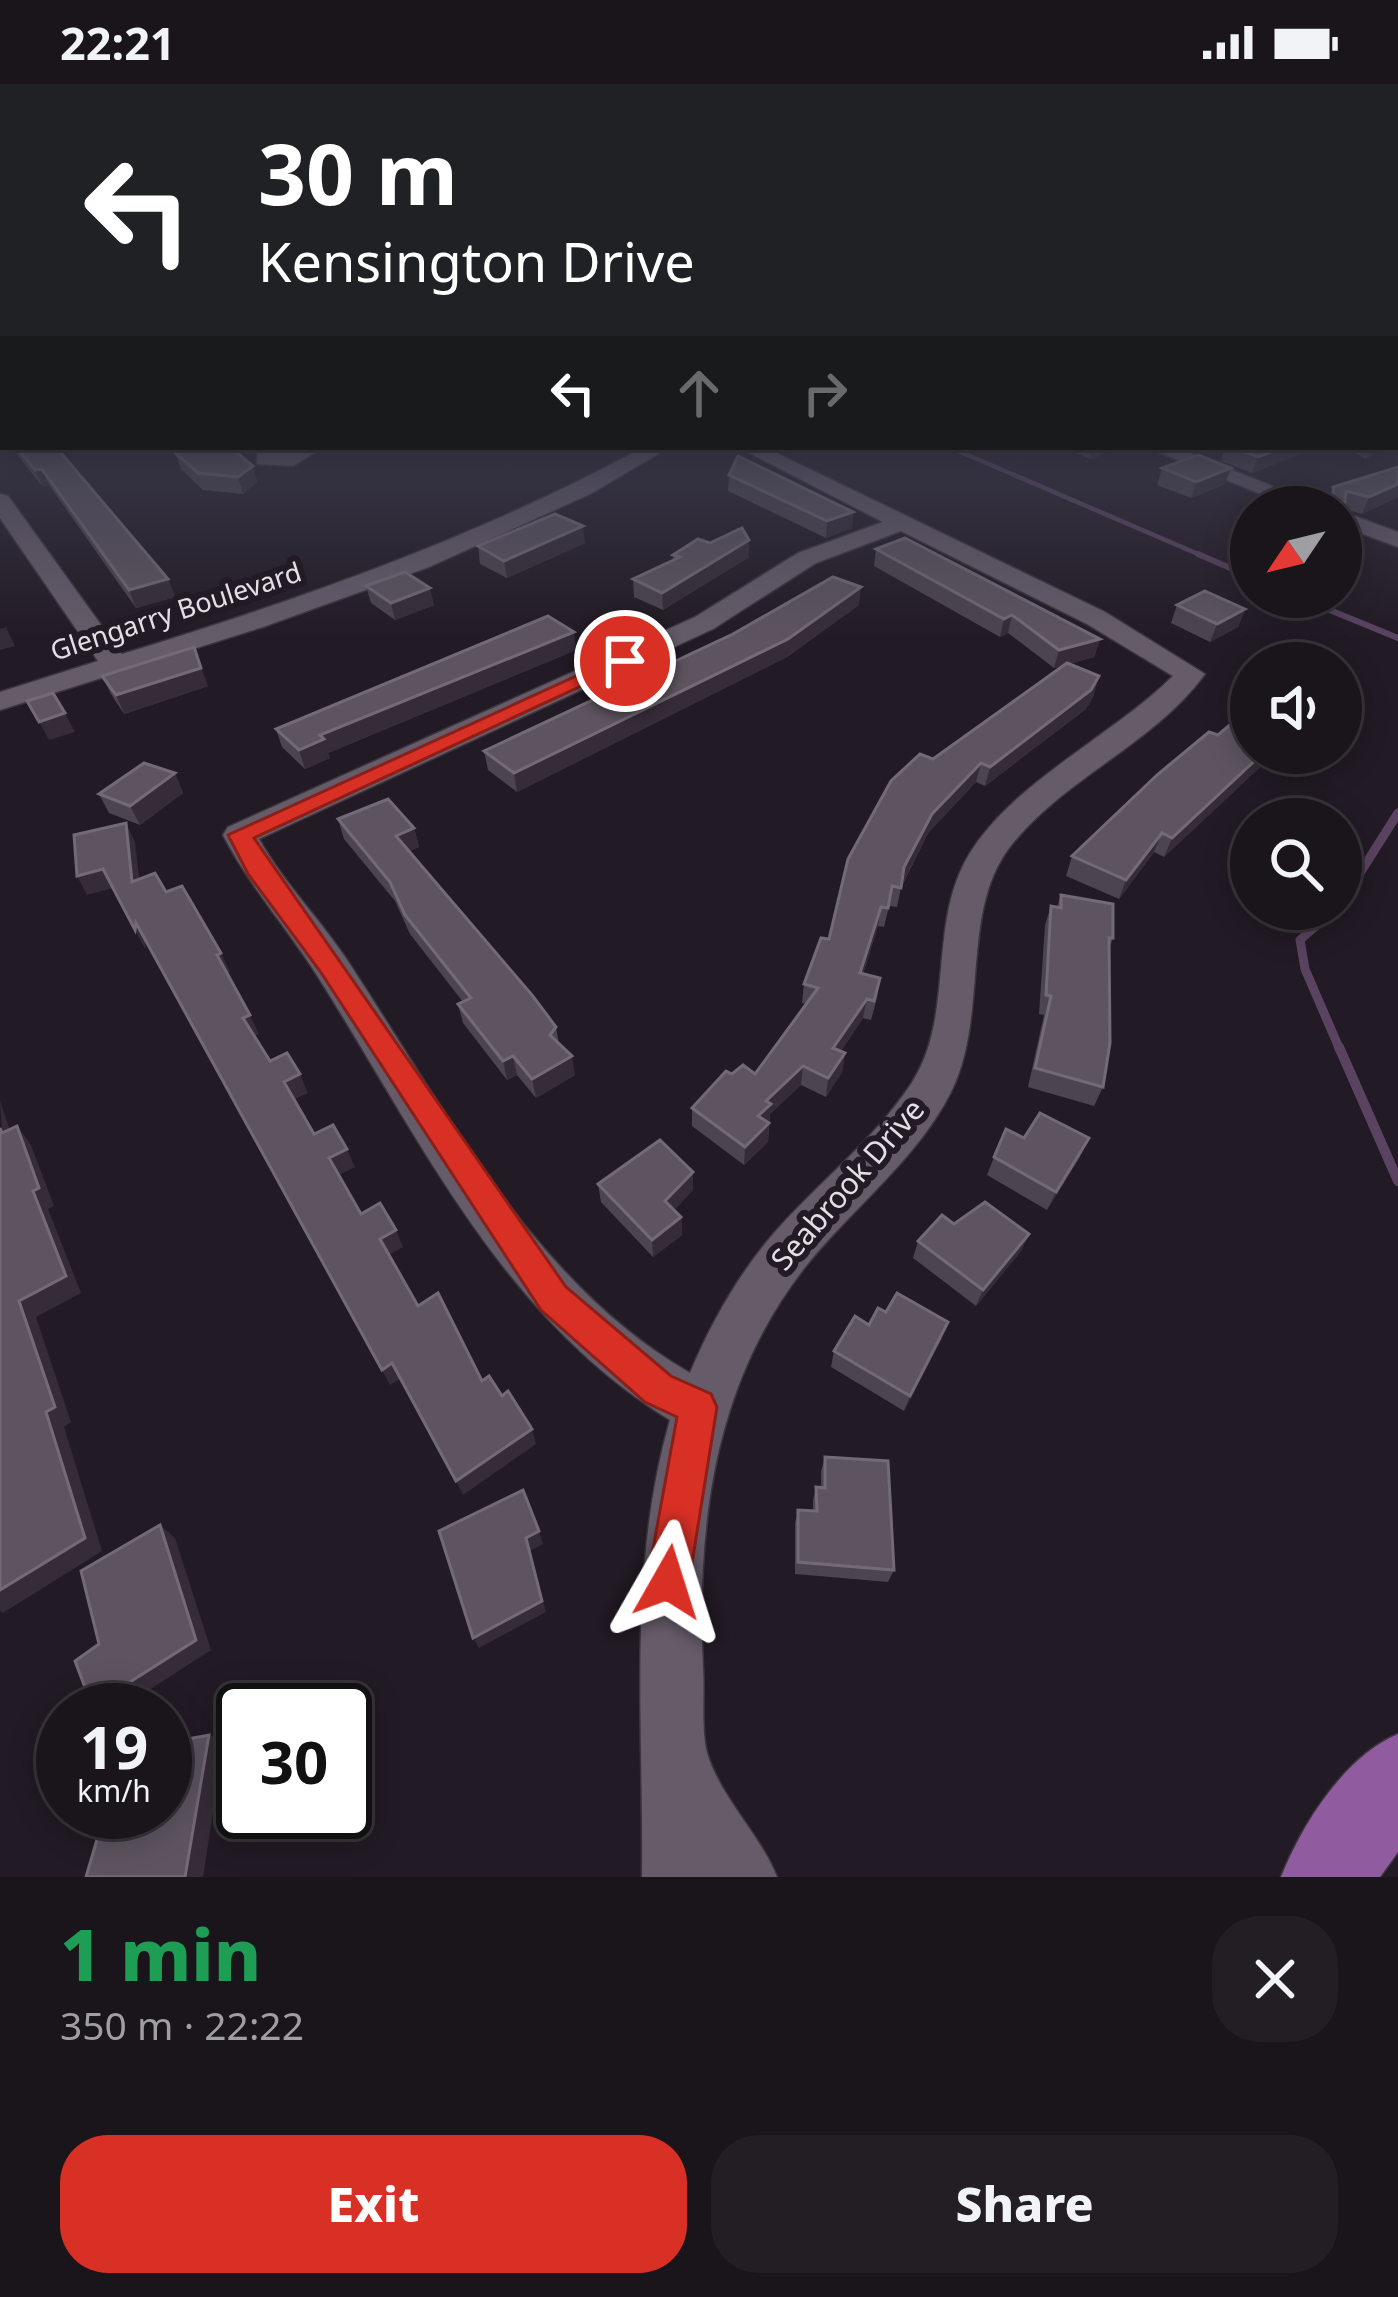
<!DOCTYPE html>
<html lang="en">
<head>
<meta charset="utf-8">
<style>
	:root { --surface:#1a141b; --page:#231d24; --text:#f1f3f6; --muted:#9f9ea3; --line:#38333a; --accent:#d93025 }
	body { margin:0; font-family:"Noto Sans",sans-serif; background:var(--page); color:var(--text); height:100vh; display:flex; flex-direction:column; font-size:45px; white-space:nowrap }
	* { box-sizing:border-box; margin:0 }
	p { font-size:39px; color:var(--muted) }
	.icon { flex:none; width:66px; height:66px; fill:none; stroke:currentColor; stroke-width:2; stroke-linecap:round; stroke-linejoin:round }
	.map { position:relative; height:1793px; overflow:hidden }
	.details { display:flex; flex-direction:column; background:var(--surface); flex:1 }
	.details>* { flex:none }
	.top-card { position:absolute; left:0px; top:0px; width:1398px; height:366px; box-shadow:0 6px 30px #0003,0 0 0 3px var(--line); background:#202124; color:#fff; overflow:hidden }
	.needle { width:78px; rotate:235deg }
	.controls { position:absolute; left:1230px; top:402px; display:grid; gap:24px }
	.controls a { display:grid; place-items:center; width:132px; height:132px; border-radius:50%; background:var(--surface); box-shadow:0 6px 30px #0003,0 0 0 3px var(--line); font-size:60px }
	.speed { position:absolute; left:36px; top:1599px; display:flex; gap:24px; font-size:60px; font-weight:700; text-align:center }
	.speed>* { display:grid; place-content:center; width:156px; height:156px; border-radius:50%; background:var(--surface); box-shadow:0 6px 30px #0003,0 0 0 3px var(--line); line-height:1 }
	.speed small { font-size:30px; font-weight:400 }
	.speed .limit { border:6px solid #111; border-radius:18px; background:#fff; color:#111 }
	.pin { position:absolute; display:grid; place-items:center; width:102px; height:102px; color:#fff; margin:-51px; border:6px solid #fff; border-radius:50%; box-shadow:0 3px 12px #0007 }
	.me { position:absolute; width:132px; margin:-66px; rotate:6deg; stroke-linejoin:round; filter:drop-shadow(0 0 9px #0008) }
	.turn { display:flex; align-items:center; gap:42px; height:252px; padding:0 60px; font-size:54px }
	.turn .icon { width:156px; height:156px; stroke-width:2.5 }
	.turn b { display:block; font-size:84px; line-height:102px }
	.lanes { display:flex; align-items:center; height:114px; padding:0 60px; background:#0003; justify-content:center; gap:60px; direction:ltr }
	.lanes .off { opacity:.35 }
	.round { display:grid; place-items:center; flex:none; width:126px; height:126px; border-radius:48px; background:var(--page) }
	.summary { display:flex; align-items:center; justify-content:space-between; height:204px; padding:0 60px }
	h1 { font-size:72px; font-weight:800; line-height:90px; color:#1e9e55 }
	.primary-button { display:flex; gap:24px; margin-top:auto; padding:24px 60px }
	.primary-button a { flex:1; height:138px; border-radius:48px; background:var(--accent); color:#fff; font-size:48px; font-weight:800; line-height:138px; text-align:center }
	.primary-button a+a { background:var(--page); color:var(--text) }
	.status { display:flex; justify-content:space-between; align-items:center; height:84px; padding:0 60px; background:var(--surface); direction:ltr }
	.status svg { height:33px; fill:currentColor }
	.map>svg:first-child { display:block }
</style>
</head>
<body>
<div class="status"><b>22:21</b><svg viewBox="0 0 49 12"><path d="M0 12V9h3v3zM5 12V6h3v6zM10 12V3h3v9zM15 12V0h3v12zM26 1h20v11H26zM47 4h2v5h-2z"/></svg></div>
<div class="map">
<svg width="1398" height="1793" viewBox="0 0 1398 1793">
	<rect width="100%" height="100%" fill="#221a24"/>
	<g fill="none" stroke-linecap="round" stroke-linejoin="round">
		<!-- stream-far3 -->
		<path stroke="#5a4360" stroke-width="4.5" d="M 949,363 L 1205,473"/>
		<!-- stream-far2 -->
		<g stroke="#5a4360" stroke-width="6">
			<path d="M 1198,470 L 1251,493"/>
			<path d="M 1298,513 L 1398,554"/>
		</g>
		<!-- stream-far1 -->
		<g stroke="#5a4360" stroke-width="9">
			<path d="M 1341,819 L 1398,729"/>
			<path d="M 1335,825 L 1300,856 L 1305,885 L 1340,966"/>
		</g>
		<!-- stream -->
		<path stroke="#5a4360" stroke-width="10" d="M 1339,963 L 1398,1097"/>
		<defs>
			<g id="minor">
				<rect x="1395" y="308" width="3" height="12"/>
				<path d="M 258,363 L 278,363 L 277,369 C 293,370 307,363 324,363 L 293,382 L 257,380 Z"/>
				<path d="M 644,363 L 670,363 L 590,410 L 429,483 L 263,543 L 0,626 L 0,608 L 98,577 L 0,434 L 0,410 L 8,412 L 122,570 C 302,515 478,453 644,363 Z"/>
				<path d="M 738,363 L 764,363 L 1105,528 L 1205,590 C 1152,662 1063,694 1009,764 C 960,829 989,932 951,1008 C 916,1077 853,1123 806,1182 C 714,1298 696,1441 703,1585 C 705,1612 700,1651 709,1675 C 724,1717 760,1751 777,1793 L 642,1793 C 644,1640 627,1485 670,1336 C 503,1234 421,1056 320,896 C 289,846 250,803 223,751 L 228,743 L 695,533 L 798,469 L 883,438 ZM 901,447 L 1087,540 L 1173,592 C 1110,655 996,706 960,788 C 931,855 952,938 911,1000 C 873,1057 819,1098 775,1148 C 739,1189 711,1239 690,1289 C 535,1200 446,1027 351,882 C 323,838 285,801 259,755 L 713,545 L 816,479 Z"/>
				<path d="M 1146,363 L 1175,363 L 1324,423 L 1292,423 Z"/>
				<path d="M 1341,427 L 1398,448 L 1398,463 L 1341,442 Z"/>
			</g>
			<path id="major" d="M 1398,1650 L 1398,1768 L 1380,1793 L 1281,1793 C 1302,1740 1345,1672 1398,1650 Z"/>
		</defs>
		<!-- minor casing -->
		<use href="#minor" stroke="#3b353d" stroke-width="3"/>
		<!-- major casing -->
		<use href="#major" stroke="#3b353d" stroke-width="3"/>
		<!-- minor -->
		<use href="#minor" fill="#665c69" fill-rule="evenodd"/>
		<!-- major -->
		<use href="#major" fill="#915b9f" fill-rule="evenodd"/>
	</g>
	<!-- wall -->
	<g fill="#4c444e">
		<path d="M 11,363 L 56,363 L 168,495 L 175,513 L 136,524 L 49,401 L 42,402 Z"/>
		<path d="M 176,363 L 230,363 L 253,382 L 257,398 L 243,410 L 203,406 L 181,385 L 175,369 L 180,368 Z"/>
		<path d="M 1062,363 L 1123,363 L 1090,375 Z"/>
		<path d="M 1225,363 L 1318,363 L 1252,389 L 1221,377 Z"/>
		<path d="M 1345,363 L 1386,363 L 1366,375 Z"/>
		<path d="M 1398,383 L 1398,413 L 1362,430 L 1344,425 L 1341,431 L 1341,423 L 1330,410 L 1333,403 Z"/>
		<path d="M 1162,384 L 1225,400 L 1191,414 L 1157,401 Z"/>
		<path d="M 729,391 L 853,428 L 852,444 L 826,454 L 728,407 Z"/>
		<path d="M 749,456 L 749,473 L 663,526 L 634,513 L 633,495 L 673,476 L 673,471 L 710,459 Z"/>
		<path d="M 585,459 L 507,494 L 480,480 L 478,462 Z"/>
		<path d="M 876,465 L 1100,555 L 1094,573 L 1069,580 L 1094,611 L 1086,625 L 985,702 L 976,698 L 928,749 L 901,804 L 897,823 L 889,822 L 884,843 L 878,842 L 863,890 L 880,894 L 877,914 L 871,936 L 863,934 L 841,967 L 845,969 L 842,988 L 826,1013 L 801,1001 L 770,1030 L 768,1058 L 744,1081 L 692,1042 L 692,1024 L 732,990 L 755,990 L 806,920 L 802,919 L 804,900 L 933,675 L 1065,581 L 1054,584 L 1008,549 L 1000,553 L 874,482 Z"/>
		<path d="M 366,502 L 434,521 L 395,536 L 371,519 Z"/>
		<path d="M 859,521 L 787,573 L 517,708 L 488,686 L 484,667 Z"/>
		<path d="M 1177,521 L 1245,525 L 1238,543 L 1210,558 L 1171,539 Z"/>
		<path d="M 576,566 L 328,669 L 330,674 L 305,685 L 282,663 L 276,645 Z"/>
		<path d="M 102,592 L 208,602 L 124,630 L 111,610 Z"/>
		<path d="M 1251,669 L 1275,669 L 1164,773 L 1154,768 L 1119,815 L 1066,792 L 1072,772 Z"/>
		<path d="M 175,689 L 183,709 L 140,741 L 109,729 L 99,710 Z"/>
		<path d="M 338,735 L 414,744 L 419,763 L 410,767 L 556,943 L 559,959 L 575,991 L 536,1014 L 517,991 L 507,996 L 463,939 L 458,920 L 463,918 L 410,850 L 395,817 L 344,755 Z"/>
		<path d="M 1061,811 L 1113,854 L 1109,865 L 1103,1003 L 1094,1022 L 1028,1003 L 1044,931 L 1039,930 L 1045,841 L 1051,822 L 1057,823 Z"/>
		<path d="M 1024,1054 L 1080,1073 L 1047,1126 L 987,1091 L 994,1073 Z"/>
		<path d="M 693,1088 L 693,1106 L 674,1126 L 681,1133 L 682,1151 L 653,1173 L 601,1118 L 598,1100 Z"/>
		<path d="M 954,1140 L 1029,1150 L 1021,1167 L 976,1222 L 913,1174 L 918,1157 Z"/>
		<path d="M 869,1241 L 942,1254 L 904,1327 L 831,1283 L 834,1267 Z"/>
		<path d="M 825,1373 L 894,1486 L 888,1498 L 795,1490 L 795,1439 L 798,1426 L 813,1426 L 813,1416 L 816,1403 L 821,1403 L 821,1387 Z"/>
	</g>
	<!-- shaded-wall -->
	<g fill="#352c37">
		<path d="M 1093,363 L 1123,363 L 1090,375 Z"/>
		<path d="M 1284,363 L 1318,363 L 1252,389 L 1258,373 Z"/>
		<path d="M 1371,363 L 1386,363 L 1366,375 Z"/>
		<path d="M 253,382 L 257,398 L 243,410 L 238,393 Z"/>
		<path d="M 1231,384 L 1225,400 L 1191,414 L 1196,398 Z"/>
		<path d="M 42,385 L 49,401 L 42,402 L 35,386 Z"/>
		<path d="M 1398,400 L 1398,413 L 1362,430 L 1369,413 Z"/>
		<path d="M 853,428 L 852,444 L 826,454 L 827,437 Z"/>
		<path d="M 583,442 L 585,459 L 507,494 L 504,477 Z"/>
		<path d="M 749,456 L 749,473 L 663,526 L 662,509 Z"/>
		<path d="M 168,495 L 175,513 L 136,524 L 129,506 Z"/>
		<path d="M 861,503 L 859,521 L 787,573 L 517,708 L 514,689 Z"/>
		<path d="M 430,504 L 434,521 L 395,536 L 391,519 Z"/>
		<path d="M 1245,525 L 1238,543 L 1210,558 L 1217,540 Z"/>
		<path d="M 1012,531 L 1008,549 L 1000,553 L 1004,535 Z"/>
		<path d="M 6,543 L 15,562 L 0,566 L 0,545 Z"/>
		<path d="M 574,548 L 576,566 L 328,669 L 330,674 L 305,685 L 299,666 L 320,651 Z"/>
		<path d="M 1100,555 L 1094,573 L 1054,584 L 1059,566 Z"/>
		<path d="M 194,563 L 208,602 L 124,630 L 116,611 Z"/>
		<path d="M 1099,592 L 1094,611 L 1086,625 L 985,702 L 990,683 Z"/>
		<path d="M 65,629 L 75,648 L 49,656 L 39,638 Z"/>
		<path d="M 1263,669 L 1275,669 L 1164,773 L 1172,754 Z"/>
		<path d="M 981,679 L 976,698 L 928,749 L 901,803 L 904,783 L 932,730 Z"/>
		<path d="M 175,689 L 183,709 L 140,741 L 130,722 Z"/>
		<path d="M 126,739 L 135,758 L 142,818 L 132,798 Z"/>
		<path d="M 414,744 L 419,763 L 401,771 L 396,752 Z"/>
		<path d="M 1162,749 L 1154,768 L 1119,815 L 1126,796 Z"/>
		<path d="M 103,785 L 113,804 L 87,811 L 77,792 Z"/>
		<path d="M 881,823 L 878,842 L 857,909 L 860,889 Z"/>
		<path d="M 136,839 L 146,859 L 145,865 L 135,846 Z"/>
		<path d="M 221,869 L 230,888 L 226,890 L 217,871 Z"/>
		<path d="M 867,915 L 863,934 L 831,983 L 833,964 Z"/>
		<path d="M 250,931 L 259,950 L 252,953 L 243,934 Z"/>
		<path d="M 845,969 L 842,988 L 826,1013 L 828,994 Z"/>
		<path d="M 513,972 L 517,991 L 507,996 L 503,977 Z"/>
		<path d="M 572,972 L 575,991 L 536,1014 L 532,995 Z"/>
		<path d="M 803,982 L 801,1001 L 770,1030 L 769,1039 L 758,1032 L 766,1017 Z"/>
		<path d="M 300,990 L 308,1009 L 293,1016 L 284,998 Z"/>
		<path d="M 0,1017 L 17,1067 L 2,1049 Z"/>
		<path d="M 769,1039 L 768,1058 L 744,1081 L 745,1063 Z"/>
		<path d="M 17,1042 L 31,1061 L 54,1122 L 48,1125 L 81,1209 L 36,1233 L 71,1338 L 64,1343 L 102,1467 L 3,1529 L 0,1527 L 0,1506 L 46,1328 L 19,1217 L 33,1107 Z"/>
		<path d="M 1089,1054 L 1080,1073 L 1047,1126 L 1056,1108 Z"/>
		<path d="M 347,1065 L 355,1083 L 337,1092 L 329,1074 Z"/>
		<path d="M 693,1088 L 693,1106 L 666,1135 L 665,1117 Z"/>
		<path d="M 681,1133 L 682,1151 L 653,1173 L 652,1156 Z"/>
		<path d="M 396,1146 L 403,1163 L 387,1172 L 380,1155 Z"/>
		<path d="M 1029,1150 L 1021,1167 L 976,1222 L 983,1206 Z"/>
		<path d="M 948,1238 L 942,1254 L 904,1327 L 910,1312 Z"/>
		<path d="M 392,1279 L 400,1295 L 390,1301 L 382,1286 Z"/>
		<path d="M 532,1345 L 536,1360 L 463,1411 L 456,1397 Z"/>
		<path d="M 160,1441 L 175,1454 L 211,1566 L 118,1626 L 101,1626 L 92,1622 Z"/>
		<path d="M 539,1447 L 543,1460 L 530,1467 L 546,1528 L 479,1564 L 473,1554 L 526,1454 Z"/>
		<path d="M 209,1651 L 224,1658 L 203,1793 L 185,1793 Z"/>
	</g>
	<!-- building -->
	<g fill="#5d545f" stroke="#726a74" stroke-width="3">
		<path d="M 16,363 L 56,363 L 168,495 L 129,506 L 42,385 L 35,386 Z"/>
		<path d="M 186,363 L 230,363 L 253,382 L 238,393 L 198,389 L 175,369 L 189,366 Z"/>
		<path d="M 1232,363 L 1284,363 L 1258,373 Z"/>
		<path d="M 1198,371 L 1231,384 L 1196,398 L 1162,384 Z"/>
		<path d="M 738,372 L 853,428 L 827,437 L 729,391 Z"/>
		<path d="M 1398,383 L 1398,400 L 1369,413 L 1346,407 L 1344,425 L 1341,426 L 1341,423 L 1287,423 L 1314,411 L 1334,410 L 1333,403 Z"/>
		<path d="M 555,430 L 583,442 L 504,477 L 478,462 Z"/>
		<path d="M 742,444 L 749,456 L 662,509 L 633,495 L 680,473 L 673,471 L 698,455 L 710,459 Z"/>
		<path d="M 905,454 L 1100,555 L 1059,566 L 1012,531 L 1004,535 L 876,465 Z"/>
		<path d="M 405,488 L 430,504 L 391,519 L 366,502 Z"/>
		<path d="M 833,493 L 861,503 L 788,555 L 514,689 L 484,667 L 733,550 Z"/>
		<path d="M 1205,507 L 1245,525 L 1217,540 L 1177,521 Z"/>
		<path d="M 548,532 L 574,548 L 320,651 L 324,655 L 299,666 L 276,645 Z"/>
		<path d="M 194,563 L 201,584 L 116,611 L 102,592 Z"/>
		<path d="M 1067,579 L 1099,592 L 1091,606 L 990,683 L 981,679 L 932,730 L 904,783 L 901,804 L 892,802 L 888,824 L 881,823 L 860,889 L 880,894 L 874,917 L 867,915 L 833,964 L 845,969 L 828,994 L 803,982 L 766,1017 L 771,1020 L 758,1032 L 769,1039 L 745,1063 L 692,1024 L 726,987 L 732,990 L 743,981 L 755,990 L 818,904 L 804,900 L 821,854 L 829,855 L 848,775 L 891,697 L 920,670 L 933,675 Z"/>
		<path d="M 53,609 L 65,629 L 39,638 L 27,617 Z"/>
		<path d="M 1251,623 L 1251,669 L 1263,669 L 1172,754 L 1162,749 L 1126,796 L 1072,772 L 1157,691 L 1209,648 L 1218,651 Z"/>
		<path d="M 144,679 L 175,689 L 130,722 L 99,710 Z"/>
		<path d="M 388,715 L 414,744 L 396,752 L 532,911 L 556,943 L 550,951 L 572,972 L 532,995 L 513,972 L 503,977 L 458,920 L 471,914 L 405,831 L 390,798 L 338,735 Z"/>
		<path d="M 126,739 L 132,798 L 155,789 L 166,808 L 182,802 L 221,869 L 217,871 L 250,931 L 243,934 L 270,977 L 287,969 L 300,990 L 284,998 L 314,1050 L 333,1041 L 347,1065 L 329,1074 L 361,1130 L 380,1119 L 396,1146 L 380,1155 L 418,1222 L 438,1209 L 482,1297 L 489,1292 L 502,1312 L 508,1307 L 532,1345 L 456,1397 L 392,1279 L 382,1286 L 136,839 L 135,846 L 103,785 L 77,792 L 74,751 Z"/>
		<path d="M 1061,811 L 1113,820 L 1113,854 L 1109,854 L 1110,959 L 1103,1003 L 1035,984 L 1051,912 L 1046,911 L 1051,822 L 1061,824 Z"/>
		<path d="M 1040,1029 L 1089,1054 L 1056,1108 L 994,1073 L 1006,1045 L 1024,1054 Z"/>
		<path d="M 17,1042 L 39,1104 L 33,1107 L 66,1192 L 19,1217 L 55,1323 L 46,1328 L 85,1454 L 0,1506 L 0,1044 L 2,1049 Z"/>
		<path d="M 660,1056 L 693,1088 L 665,1117 L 681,1133 L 652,1156 L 598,1100 Z"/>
		<path d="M 985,1118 L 1029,1150 L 983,1206 L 918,1157 L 942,1131 L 954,1140 Z"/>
		<path d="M 897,1209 L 948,1238 L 910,1312 L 834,1267 L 855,1232 L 869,1241 L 878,1224 L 886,1228 Z"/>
		<path d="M 825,1373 L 888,1377 L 894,1486 L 798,1478 L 798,1426 L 817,1427 L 816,1403 L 825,1404 Z"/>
		<path d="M 523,1406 L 539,1447 L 526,1454 L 542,1517 L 473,1554 L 439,1447 Z"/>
		<path d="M 160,1441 L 196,1556 L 92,1622 L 75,1577 L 99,1560 L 81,1487 Z"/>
		<path d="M 209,1651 L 185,1793 L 86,1793 L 105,1728 L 165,1728 L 165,1659 Z"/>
	</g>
	<!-- sky -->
	<linearGradient id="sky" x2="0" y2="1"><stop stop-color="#130e14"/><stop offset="0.55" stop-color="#3e3e50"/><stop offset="1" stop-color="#3e3e50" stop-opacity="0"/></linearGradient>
	<rect width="1398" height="558" fill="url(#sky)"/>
	<!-- route -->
	<path fill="#d93025" stroke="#8d1f18" stroke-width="3" d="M 618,573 L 635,577 L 254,754 L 566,1203 L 671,1292 L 711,1310 L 717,1323 L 689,1498 L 683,1512 L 668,1518 L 653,1512 L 647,1498 L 677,1333 L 645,1318 L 541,1226 L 320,887 L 248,790 L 228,751 Z"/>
	<g text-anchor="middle" stroke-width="12" stroke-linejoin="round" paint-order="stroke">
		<!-- far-street labels -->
		<g font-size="27" fill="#e4dee5" stroke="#221a24">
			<text transform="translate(176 528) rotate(-18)" y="9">Glengarry Boulevard</text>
		</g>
		<!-- street labels -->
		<g font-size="30" fill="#e4dee5" stroke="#221a24">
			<text transform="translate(848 1101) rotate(-49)" y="10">Seabrook Drive</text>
		</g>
	</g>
</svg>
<div class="controls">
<a><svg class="needle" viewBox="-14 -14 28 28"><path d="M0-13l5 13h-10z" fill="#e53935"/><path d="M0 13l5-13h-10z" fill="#9f9ea3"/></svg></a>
<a><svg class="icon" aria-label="sound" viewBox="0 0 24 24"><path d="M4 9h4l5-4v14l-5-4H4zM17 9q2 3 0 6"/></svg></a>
<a><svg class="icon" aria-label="search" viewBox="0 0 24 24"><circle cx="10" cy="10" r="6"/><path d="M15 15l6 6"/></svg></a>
</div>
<div class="speed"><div>19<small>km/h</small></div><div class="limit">30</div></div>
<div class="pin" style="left:625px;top:577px;background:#d93025"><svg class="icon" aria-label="arrive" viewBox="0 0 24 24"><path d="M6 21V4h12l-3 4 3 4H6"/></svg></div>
<svg class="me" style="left:668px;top:1498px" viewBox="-20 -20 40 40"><path d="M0-17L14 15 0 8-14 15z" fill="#d93025" stroke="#fff" stroke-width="4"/></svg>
<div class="top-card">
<div class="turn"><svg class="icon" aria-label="left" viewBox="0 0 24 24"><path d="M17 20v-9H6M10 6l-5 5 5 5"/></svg><div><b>30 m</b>Kensington Drive</div></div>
<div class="lanes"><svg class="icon" aria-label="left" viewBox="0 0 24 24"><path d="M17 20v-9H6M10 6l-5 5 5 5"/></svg><svg class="icon off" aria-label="ahead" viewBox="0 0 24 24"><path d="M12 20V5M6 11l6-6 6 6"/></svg><svg class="icon off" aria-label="right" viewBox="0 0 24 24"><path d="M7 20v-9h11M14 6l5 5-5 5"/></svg></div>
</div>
</div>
<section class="details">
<div class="summary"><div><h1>1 min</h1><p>350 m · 22:22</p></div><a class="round"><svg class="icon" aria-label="close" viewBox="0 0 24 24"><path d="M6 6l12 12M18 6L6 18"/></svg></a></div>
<div class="primary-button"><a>Exit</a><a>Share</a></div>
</section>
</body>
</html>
